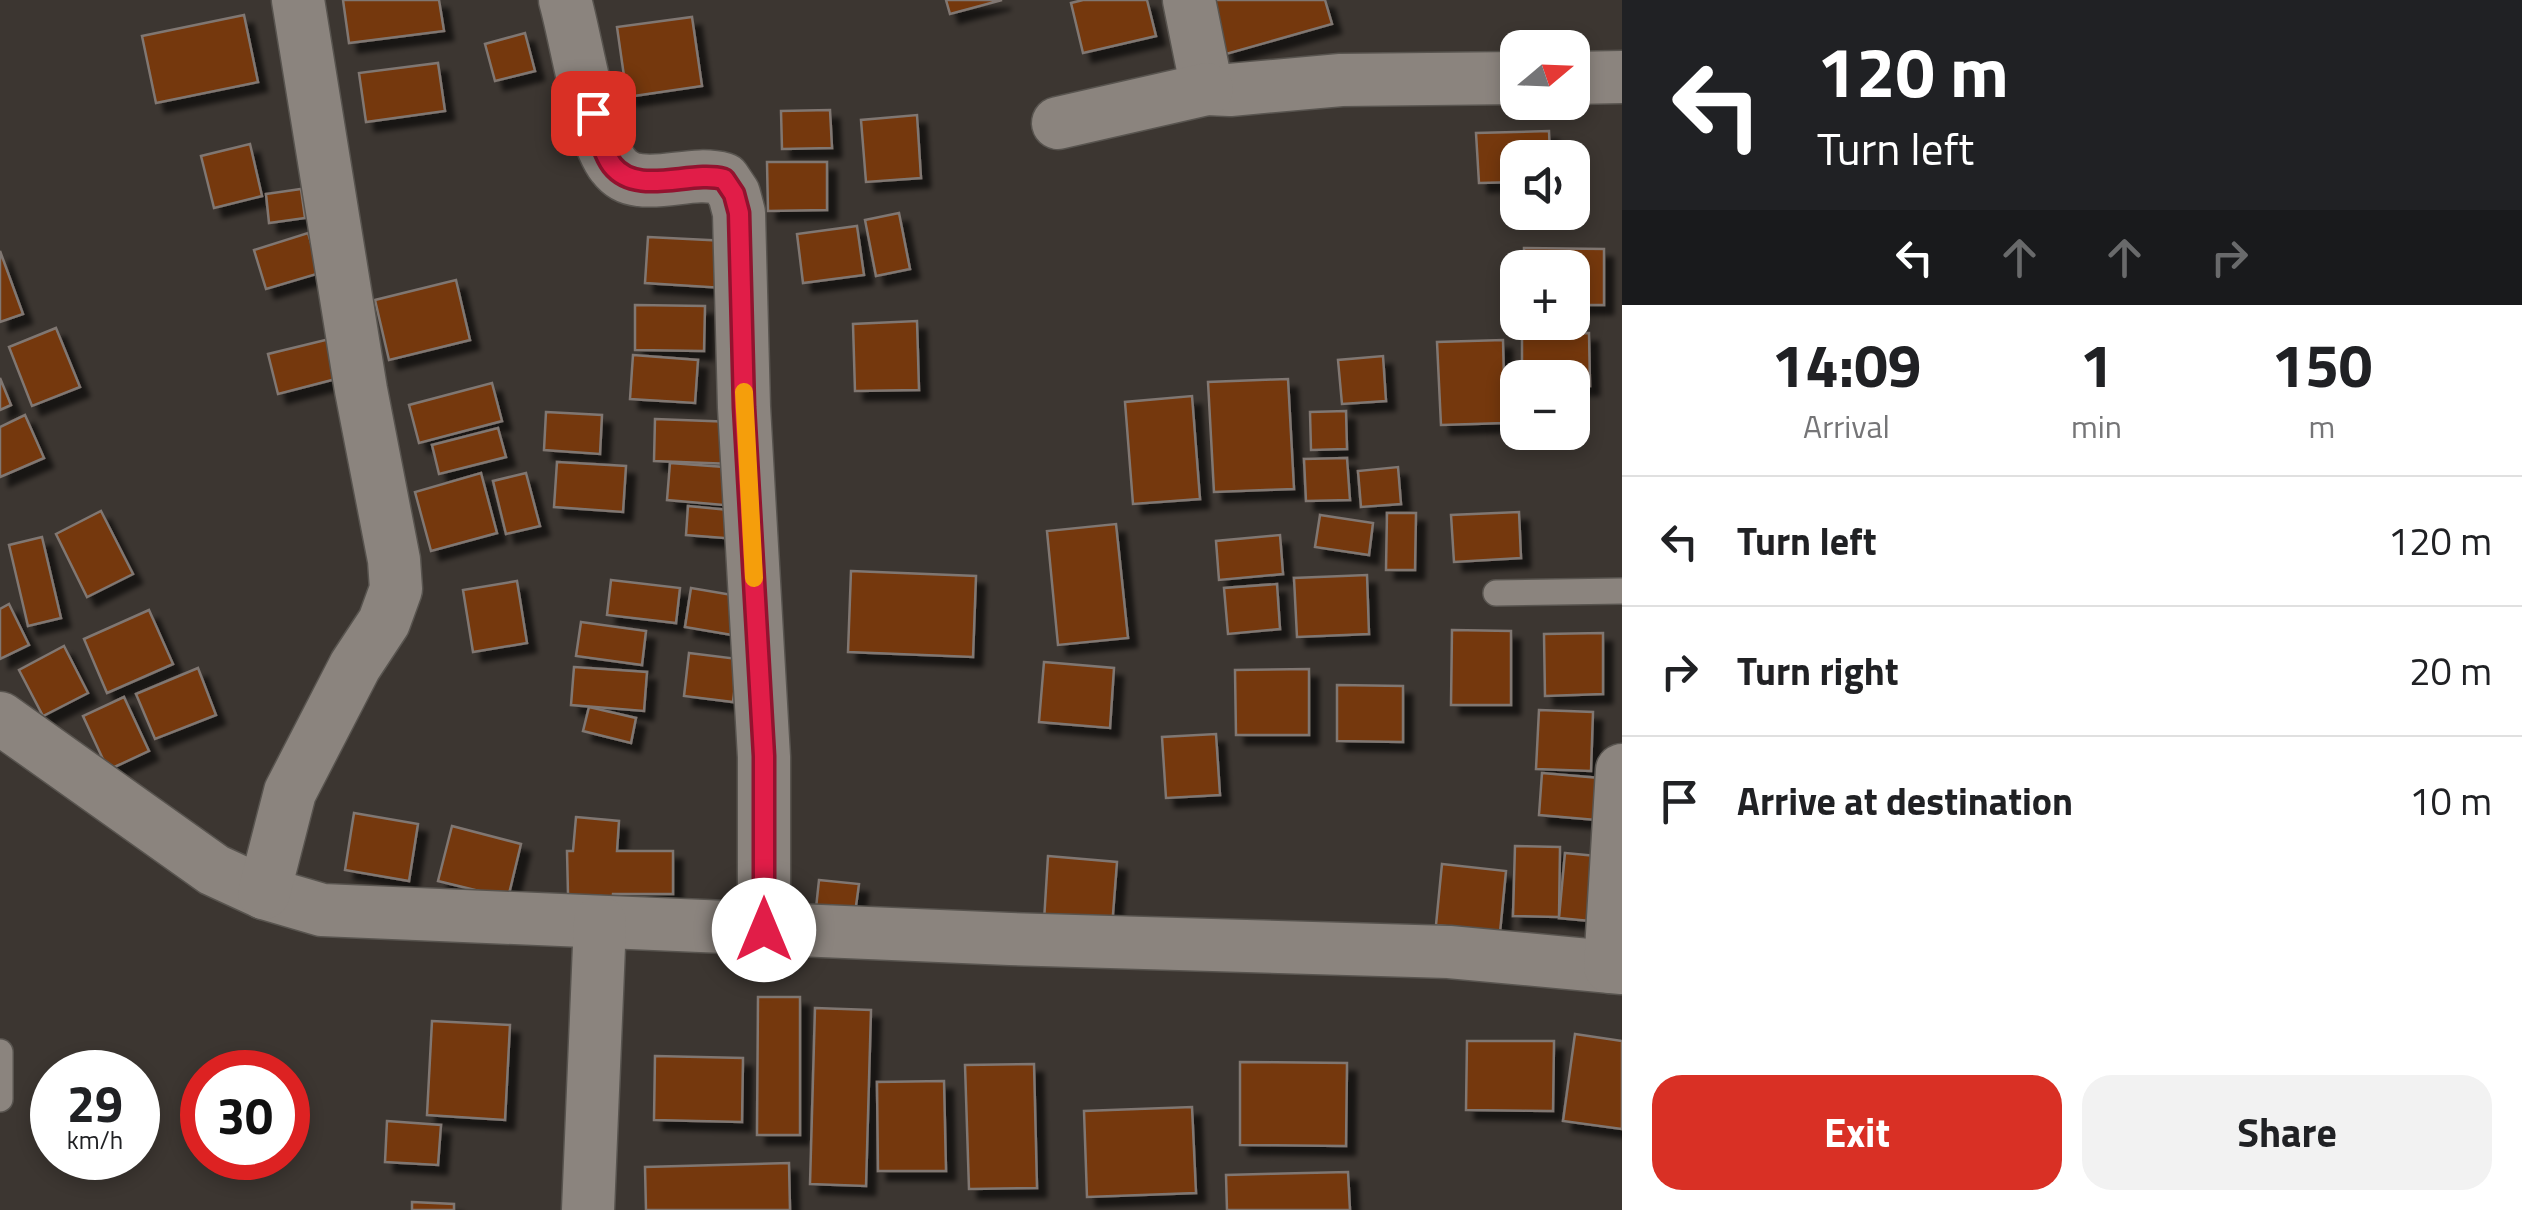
<!DOCTYPE html>
<html lang="en">
<head>
<meta charset="utf-8">
<style>
	:root { --surface:#fff; --page:#f2f2f2; --text:#202124; --muted:#757577; --line:#e0e0e0; --accent:#d93025 }
	body { margin:0; font-family:"Titillium Web",sans-serif; background:var(--page); color:var(--text); height:100vh; display:flex; flex-direction:column; font-size:38px; white-space:nowrap }
	* { box-sizing:border-box; margin:0 }
	p { font-size:32px; color:var(--muted) }
	.icon { flex:none; width:55px; height:55px; fill:none; stroke:currentColor; stroke-width:2; stroke-linecap:round; stroke-linejoin:round }
	.map { position:relative; flex:1; overflow:hidden }
	.side { display:flex; flex-direction:column; background:var(--surface); width:900px }
	.side>* { flex:none }
	.guide { background:#202124; color:#fff; overflow:hidden }
	.needle { width:65px; rotate:71deg }
	.tools { position:absolute; left:1500px; top:30px; display:grid; gap:20px }
	.tools a { display:grid; place-items:center; width:90px; height:90px; border-radius:20px; background:var(--surface); box-shadow:0 5px 15px #0003; font-size:50px }
	.speed { position:absolute; left:30px; top:1050px; display:flex; gap:20px; font-size:50px; font-weight:700; text-align:center }
	.speed>* { display:grid; place-content:center; width:130px; height:130px; border-radius:50%; background:var(--surface); box-shadow:0 5px 15px #0003; line-height:1 }
	.speed small { font-size:25px; font-weight:400 }
	.speed .limit { border:15px solid #d22; background:#fff; color:#111 }
	.pin { position:absolute; display:grid; place-items:center; width:85px; height:85px; color:#fff; margin:-42px; border-radius:20px; box-shadow:0 5px 15px #0006 }
	.me { position:absolute; width:110px; margin:-55px; rotate:0deg; stroke-linejoin:round; filter:drop-shadow(0 0 8px #0008) }
	.turn { display:flex; align-items:center; gap:35px; height:210px; padding:0 30px; font-size:45px }
	.turn .icon { width:130px; height:130px; stroke-width:2.5 }
	.turn b { display:block; font-size:70px; line-height:85px }
	.lanes { display:flex; align-items:center; height:95px; padding:0 30px; background:#0003; justify-content:center; gap:50px; direction:ltr }
	.lanes .off { opacity:.35 }
	.eta { display:flex; justify-content:space-evenly; align-items:center; height:170px; text-align:center }
	.eta b { font-size:60px; font-weight:700; line-height:70px }
	.button { display:flex; gap:20px; margin-top:auto; padding:20px 30px }
	.button a { flex:1; height:115px; border-radius:30px; background:var(--accent); color:#fff; font-size:40px; font-weight:700; line-height:115px; text-align:center }
	.button a+a { background:var(--page); color:var(--text) }
	ul { padding:0; list-style:none }
	li { display:flex; align-items:center; gap:30px; height:130px; padding:0 30px; border-top:2px solid var(--line) }
	li div { flex:1 }
	li b { display:block; font-size:38px }
	li em { font-style:normal }
	main { display:flex; flex:1; min-height:0 }
	.map>svg:first-child { display:block }
</style>
</head>
<body>
<main>
<div class="map">
<svg width="1622" height="1210" viewBox="0 0 1622 1210">
	<defs>
		<filter id="shadow"><feDropShadow dx="9" dy="9" stdDeviation="2.5" flood-color="#0009"/></filter>
	</defs>
	<rect width="100%" height="100%" fill="#3c3631"/>
	<!-- building -->
	<g fill="#74370c" stroke="#807772" stroke-width="2.5" filter="url(#shadow)">
		<path d="M 343,0 L 439,0 L 444,31 L 349,43 Z"/>
		<path d="M 946,0 L 1002,0 L 950,14 Z"/>
		<path d="M 1083,0 L 1147,0 L 1156,36 L 1083,53 L 1071,3 Z"/>
		<path d="M 1210,0 L 1325,0 L 1332,24 L 1226,54 Z"/>
		<path d="M 244,15 L 258,82 L 156,103 L 142,36 Z"/>
		<path d="M 692,17 L 702,86 L 627,97 L 617,27 Z"/>
		<path d="M 525,33 L 535,71 L 495,81 L 485,44 Z"/>
		<path d="M 438,63 L 445,111 L 366,122 L 359,73 Z"/>
		<path d="M 830,110 L 832,148 L 782,149 L 781,111 Z"/>
		<path d="M 917,115 L 921,178 L 866,182 L 861,120 Z"/>
		<path d="M 1549,131 L 1550,158 L 1518,158 L 1518,182 L 1479,183 L 1476,133 Z"/>
		<path d="M 250,144 L 262,196 L 214,208 L 201,156 Z"/>
		<path d="M 767,162 L 827,162 L 827,210 L 768,211 Z"/>
		<path d="M 301,189 L 305,218 L 269,223 L 266,194 Z"/>
		<path d="M 899,213 L 910,269 L 876,276 L 865,220 Z"/>
		<path d="M 857,226 L 864,275 L 803,283 L 797,234 Z"/>
		<path d="M 308,233 L 320,273 L 266,289 L 254,250 Z"/>
		<path d="M 648,237 L 727,241 L 724,288 L 645,283 Z"/>
		<path d="M 1524,248 L 1604,249 L 1604,305 L 1572,305 L 1572,268 L 1524,268 Z"/>
		<path d="M 0,251 L 23,314 L 0,322 Z"/>
		<path d="M 456,280 L 470,340 L 389,360 L 375,300 Z"/>
		<path d="M 635,305 L 705,306 L 704,351 L 635,350 Z"/>
		<path d="M 917,321 L 919,390 L 855,391 L 853,324 Z"/>
		<path d="M 56,328 L 80,387 L 32,406 L 9,347 Z"/>
		<path d="M 1589,333 L 1590,386 L 1572,386 L 1572,378 L 1522,378 L 1522,334 Z"/>
		<path d="M 346,335 L 355,374 L 278,394 L 268,354 Z"/>
		<path d="M 1503,340 L 1505,423 L 1441,425 L 1437,342 Z"/>
		<path d="M 633,355 L 698,360 L 695,403 L 630,399 Z"/>
		<path d="M 1383,356 L 1386,401 L 1342,404 L 1338,360 Z"/>
		<path d="M 0,378 L 11,405 L 0,410 Z"/>
		<path d="M 1288,379 L 1294,489 L 1214,492 L 1208,382 Z"/>
		<path d="M 492,383 L 502,421 L 419,443 L 409,405 Z"/>
		<path d="M 1192,396 L 1200,499 L 1133,504 L 1125,402 Z"/>
		<path d="M 1346,411 L 1347,449 L 1311,450 L 1310,412 Z"/>
		<path d="M 546,412 L 602,415 L 600,454 L 544,450 Z"/>
		<path d="M 25,415 L 44,458 L 0,477 L 0,427 Z"/>
		<path d="M 655,419 L 734,422 L 733,464 L 654,461 Z"/>
		<path d="M 498,428 L 506,457 L 439,474 L 432,445 Z"/>
		<path d="M 1347,458 L 1350,500 L 1306,501 L 1304,459 Z"/>
		<path d="M 557,462 L 626,466 L 623,512 L 554,507 Z"/>
		<path d="M 670,463 L 738,468 L 735,506 L 667,500 Z"/>
		<path d="M 1398,467 L 1401,504 L 1361,507 L 1358,471 Z"/>
		<path d="M 481,473 L 497,533 L 431,551 L 415,492 Z"/>
		<path d="M 526,473 L 540,526 L 506,534 L 493,481 Z"/>
		<path d="M 688,506 L 739,511 L 737,539 L 686,535 Z"/>
		<path d="M 101,511 L 133,574 L 87,597 L 56,534 Z"/>
		<path d="M 1519,512 L 1521,558 L 1454,562 L 1451,515 Z"/>
		<path d="M 1387,513 L 1416,513 L 1415,570 L 1386,570 Z"/>
		<path d="M 1320,515 L 1373,523 L 1369,555 L 1315,547 Z"/>
		<path d="M 1116,524 L 1128,638 L 1058,645 L 1047,531 Z"/>
		<path d="M 1280,535 L 1283,574 L 1219,580 L 1216,541 Z"/>
		<path d="M 42,537 L 61,618 L 28,626 L 9,545 Z"/>
		<path d="M 851,571 L 976,576 L 973,657 L 848,652 Z"/>
		<path d="M 1367,575 L 1369,634 L 1297,637 L 1294,578 Z"/>
		<path d="M 611,580 L 680,588 L 676,623 L 607,615 Z"/>
		<path d="M 517,581 L 527,643 L 473,652 L 463,590 Z"/>
		<path d="M 1277,584 L 1280,629 L 1228,634 L 1224,588 Z"/>
		<path d="M 691,588 L 744,597 L 738,636 L 685,627 Z"/>
		<path d="M 9,604 L 29,645 L 0,659 L 0,609 Z"/>
		<path d="M 149,610 L 173,664 L 107,693 L 84,639 Z"/>
		<path d="M 581,622 L 646,631 L 642,665 L 576,656 Z"/>
		<path d="M 1452,630 L 1511,631 L 1511,705 L 1451,705 Z"/>
		<path d="M 1603,633 L 1603,694 L 1545,696 L 1544,634 Z"/>
		<path d="M 64,646 L 88,693 L 43,716 L 19,670 Z"/>
		<path d="M 689,653 L 738,659 L 733,702 L 684,696 Z"/>
		<path d="M 1044,662 L 1114,668 L 1110,728 L 1039,722 Z"/>
		<path d="M 574,667 L 647,672 L 644,711 L 571,705 Z"/>
		<path d="M 198,668 L 216,715 L 155,739 L 136,694 Z"/>
		<path d="M 1309,669 L 1309,735 L 1236,735 L 1235,670 Z"/>
		<path d="M 1337,685 L 1403,686 L 1403,742 L 1337,741 Z"/>
		<path d="M 124,697 L 149,751 L 108,770 L 83,716 Z"/>
		<path d="M 589,707 L 636,718 L 631,743 L 583,731 Z"/>
		<path d="M 1539,710 L 1593,712 L 1591,771 L 1536,769 Z"/>
		<path d="M 1216,734 L 1220,795 L 1166,798 L 1162,737 Z"/>
		<path d="M 1542,773 L 1611,779 L 1608,821 L 1539,815 Z"/>
		<path d="M 354,813 L 418,824 L 409,881 L 345,870 Z"/>
		<path d="M 576,817 L 619,821 L 617,851 L 673,851 L 673,894 L 613,894 L 612,914 L 568,894 L 567,851 L 573,851 Z"/>
		<path d="M 452,826 L 521,844 L 508,898 L 438,881 Z"/>
		<path d="M 1515,846 L 1560,847 L 1559,917 L 1513,916 Z"/>
		<path d="M 1565,853 L 1617,858 L 1611,923 L 1559,918 Z"/>
		<path d="M 1048,856 L 1117,862 L 1112,927 L 1044,921 Z"/>
		<path d="M 1442,864 L 1506,871 L 1500,932 L 1436,925 Z"/>
		<path d="M 819,880 L 859,884 L 855,913 L 816,908 Z"/>
		<path d="M 758,997 L 800,997 L 800,1135 L 757,1135 Z"/>
		<path d="M 815,1008 L 871,1010 L 866,1186 L 810,1184 Z"/>
		<path d="M 432,1021 L 510,1025 L 505,1120 L 427,1115 Z"/>
		<path d="M 1575,1034 L 1622,1041 L 1622,1129 L 1563,1121 Z"/>
		<path d="M 1467,1041 L 1554,1041 L 1553,1111 L 1466,1110 Z"/>
		<path d="M 655,1056 L 743,1058 L 742,1122 L 654,1120 Z"/>
		<path d="M 1240,1062 L 1347,1063 L 1346,1146 L 1240,1145 Z"/>
		<path d="M 1034,1064 L 1037,1188 L 969,1189 L 965,1065 Z"/>
		<path d="M 944,1081 L 946,1171 L 878,1171 L 877,1082 Z"/>
		<path d="M 1192,1107 L 1196,1193 L 1087,1197 L 1084,1111 Z"/>
		<path d="M 387,1121 L 441,1125 L 438,1165 L 385,1162 Z"/>
		<path d="M 789,1163 L 790,1210 L 646,1210 L 645,1167 Z"/>
		<path d="M 1348,1172 L 1350,1210 L 1227,1210 L 1226,1175 Z"/>
		<path d="M 412,1202 L 454,1204 L 454,1210 L 412,1210 Z"/>
	</g>
	<g fill="none" stroke-linecap="round" stroke-linejoin="round">
		<defs>
			<g id="lane">
				<path d="M 1496,593 L 1622,591"/>
				<path d="M 0,1052 L 0,1099"/>
			</g>
			<g id="street">
				<path d="M 565,0 C 576,38 591,138 613,165 C 619,173 628,179 639,180 C 668,184 695,171 724,179 L 734,194 L 739,213 L 744,407 L 764,757 L 764,930"/>
				<path d="M 1189,0 L 1207,89 L 1230,90 L 1341,80 L 1518,78"/>
				<path d="M 1572,78 L 1622,77"/>
				<path d="M 1058,123 L 1207,89"/>
				<path d="M 0,718 L 214,870 L 264,893 L 322,910 L 1010,939 L 1449,952 L 1622,968"/>
				<path d="M 264,893 L 290,792 L 355,666 L 384,622 L 396,589 L 394,560 L 361,390 L 298,0"/>
				<path d="M 1610,967 L 1622,770"/>
				<path d="M 588,1210 L 600,922"/>
			</g>
		</defs>
		<!-- lane casing -->
		<use href="#lane" stroke="#58544f" stroke-width="28"/>
		<!-- street casing -->
		<use href="#street" stroke="#58544f" stroke-width="55"/>
		<!-- lane -->
		<use href="#lane" stroke="#8b847e" stroke-width="25"/>
		<!-- street -->
		<use href="#street" stroke="#8b847e" stroke-width="52"/>
	</g>
	<g fill="none" stroke-linecap="round" stroke-linejoin="round">
		<defs>
			<path id="route" d="M 593,113 C 598,129 602,151 612,165 C 637,197 690,170 724,179 L 734,194 L 739,213 L 744,407 L 764,756 L 764,930"/>
		</defs>
		<!-- route casing -->
		<use href="#route" stroke="#92132f" stroke-width="25"/>
		<!-- route -->
		<use href="#route" stroke="#e11d48" stroke-width="18"/>
		<!-- slow -->
		<path stroke="#f59e0b" stroke-width="18" d="M 744,392 L 754,578"/>
	</g>
</svg>
<div class="tools">
<a><svg class="needle" viewBox="-14 -14 28 28"><path d="M0-13l5 13h-10z" fill="#e53935"/><path d="M0 13l5-13h-10z" fill="#757577"/></svg></a>
<a><svg class="icon" aria-label="sound" viewBox="0 0 24 24"><path d="M4 9h4l5-4v14l-5-4H4zM17 9q2 3 0 6"/></svg></a>
<a>+</a>
<a>−</a>
</div>
<div class="speed"><div>29<small>km/h</small></div><div class="limit">30</div></div>
<div class="pin" style="left:593px;top:113px;background:#d93025"><svg class="icon" aria-label="arrive" viewBox="0 0 24 24"><path d="M6 21V4h12l-3 4 3 4H6"/></svg></div>
<svg class="me" style="left:764px;top:930px" viewBox="-20 -20 40 40"><circle r="19" fill="#fff"/><path d="M0-13L10 11 0 6-10 11z" fill="#e11d48"/></svg>
</div>
<section class="side">
<div class="guide">
<div class="turn"><svg class="icon" aria-label="left" viewBox="0 0 24 24"><path d="M17 20v-9H6M10 6l-5 5 5 5"/></svg><div><b>120 m</b>Turn left</div></div>
<div class="lanes"><svg class="icon" aria-label="left" viewBox="0 0 24 24"><path d="M17 20v-9H6M10 6l-5 5 5 5"/></svg><svg class="icon off" aria-label="ahead" viewBox="0 0 24 24"><path d="M12 20V5M6 11l6-6 6 6"/></svg><svg class="icon off" aria-label="ahead" viewBox="0 0 24 24"><path d="M12 20V5M6 11l6-6 6 6"/></svg><svg class="icon off" aria-label="right" viewBox="0 0 24 24"><path d="M7 20v-9h11M14 6l5 5-5 5"/></svg></div>
</div>
<div class="eta">
<div><b>14:09</b><p>Arrival</p></div>
<div><b>1</b><p>min</p></div>
<div><b>150</b><p>m</p></div>
</div>
<ul>
<li><svg class="icon" aria-label="left" viewBox="0 0 24 24"><path d="M17 20v-9H6M10 6l-5 5 5 5"/></svg><div><b>Turn left</b></div><em>120 m</em></li>
<li><svg class="icon" aria-label="right" viewBox="0 0 24 24"><path d="M7 20v-9h11M14 6l5 5-5 5"/></svg><div><b>Turn right</b></div><em>20 m</em></li>
<li><svg class="icon" aria-label="arrive" viewBox="0 0 24 24"><path d="M6 21V4h12l-3 4 3 4H6"/></svg><div><b>Arrive at destination</b></div><em>10 m</em></li>
</ul>
<div class="button"><a>Exit</a><a>Share</a></div>
</section>
</main>
</body>
</html>
